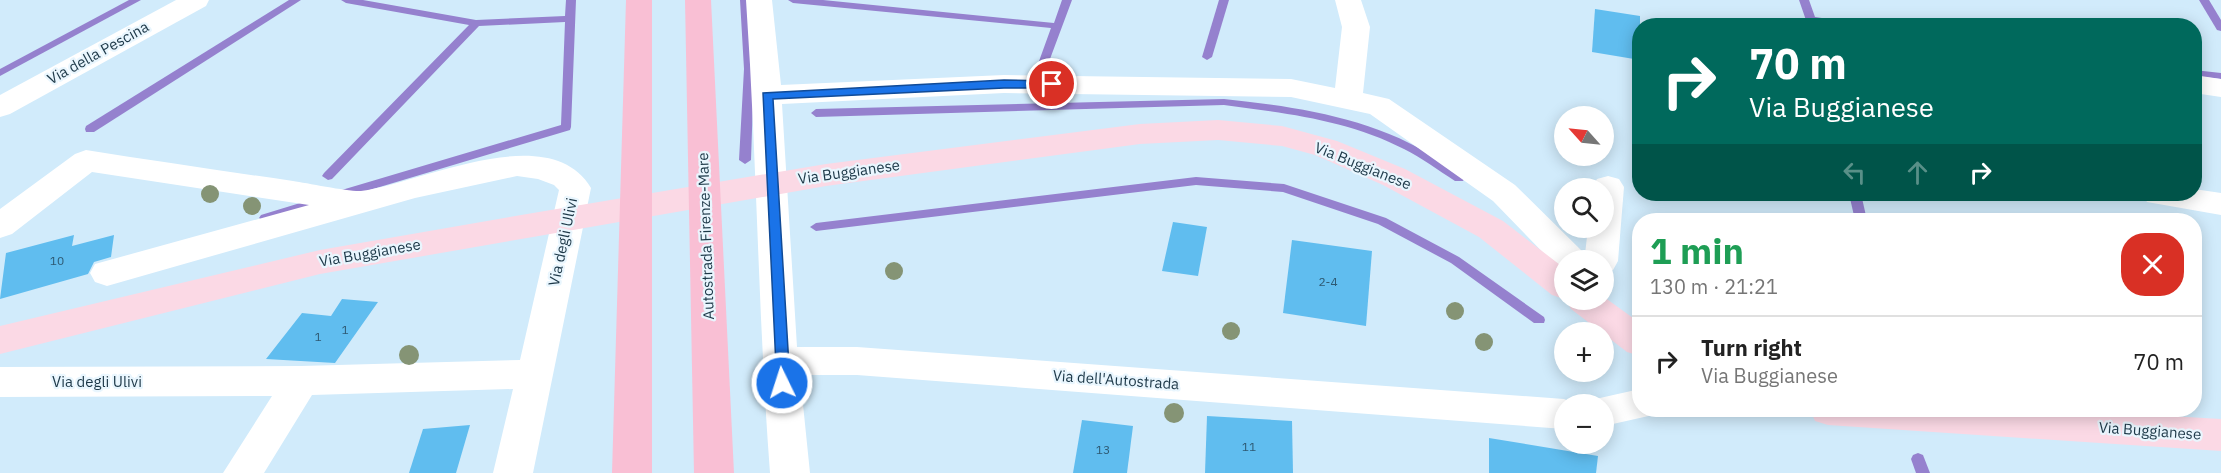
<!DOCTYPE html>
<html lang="en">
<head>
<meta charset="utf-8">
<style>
	:root { --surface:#fff; --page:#f6f6f6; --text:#222; --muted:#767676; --line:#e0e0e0 }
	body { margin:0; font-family:"IBM Plex Sans",sans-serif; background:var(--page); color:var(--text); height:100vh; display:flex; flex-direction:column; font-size:22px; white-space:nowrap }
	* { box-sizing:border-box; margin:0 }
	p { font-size:20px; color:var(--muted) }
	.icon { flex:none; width:33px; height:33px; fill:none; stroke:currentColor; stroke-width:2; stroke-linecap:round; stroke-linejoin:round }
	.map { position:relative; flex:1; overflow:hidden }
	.sheet { position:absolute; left:1632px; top:213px; width:570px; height:204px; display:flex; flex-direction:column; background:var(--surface); border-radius:24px; box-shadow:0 3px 15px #0003 }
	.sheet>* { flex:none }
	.guide { position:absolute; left:1632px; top:18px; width:570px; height:183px; border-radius:24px; box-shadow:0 3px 15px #0003; background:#00695c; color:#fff; overflow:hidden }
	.needle { width:39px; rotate:297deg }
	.buttons { position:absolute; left:1554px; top:106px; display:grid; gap:12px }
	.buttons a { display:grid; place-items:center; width:60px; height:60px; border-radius:50%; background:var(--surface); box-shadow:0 3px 15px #0003; font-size:30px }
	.pin { position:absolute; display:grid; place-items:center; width:51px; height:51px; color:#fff; margin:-26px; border:3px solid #fff; border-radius:50%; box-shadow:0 2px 6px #0007 }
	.me { position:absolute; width:66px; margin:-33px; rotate:356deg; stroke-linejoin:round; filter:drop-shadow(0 0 4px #0008) }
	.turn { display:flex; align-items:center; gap:21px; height:126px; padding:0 18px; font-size:27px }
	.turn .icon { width:78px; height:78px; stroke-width:2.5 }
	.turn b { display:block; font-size:42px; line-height:51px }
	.lanes { display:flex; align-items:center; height:57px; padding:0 18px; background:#0003; justify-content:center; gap:30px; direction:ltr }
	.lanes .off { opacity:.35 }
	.round { display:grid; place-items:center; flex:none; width:63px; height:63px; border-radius:24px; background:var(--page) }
	.head { display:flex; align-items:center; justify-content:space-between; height:102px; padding:0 18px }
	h1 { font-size:36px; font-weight:700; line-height:45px; color:#1e9e55 }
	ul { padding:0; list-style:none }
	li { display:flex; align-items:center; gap:18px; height:90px; padding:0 18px; border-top:2px solid var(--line) }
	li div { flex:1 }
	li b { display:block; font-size:22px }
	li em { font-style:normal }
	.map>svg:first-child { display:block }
</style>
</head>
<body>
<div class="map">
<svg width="2221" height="473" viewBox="0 0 2221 473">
	<rect width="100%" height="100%" fill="#d1ebfb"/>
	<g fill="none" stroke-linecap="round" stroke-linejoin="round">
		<!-- stream -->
		<g fill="#9581ce" fill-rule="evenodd">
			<path d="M 129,0 L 141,0 L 0,76 L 0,69 Z"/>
			<path d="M 289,0 L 301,0 L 94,132 L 86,132 L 85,129 L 86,126 Z"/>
			<path d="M 341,0 L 363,0 L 476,20 L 565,16 L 566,0 L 576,0 L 571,127 L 570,130 L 343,198 L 335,198 L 333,195 L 335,192 L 561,125 L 565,22 L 479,26 L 332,179 L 328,180 L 322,176 L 324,173 L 469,25 L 346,3 Z"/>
			<path d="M 740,0 L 750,0 L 754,69 L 751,160 L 745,164 L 739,160 L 744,69 Z"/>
			<path d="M 788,0 L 823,0 L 1054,23 L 1062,0 L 1072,0 L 1044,75 L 1039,78 L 1034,75 L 1051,28 L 793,3 Z"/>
			<path d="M 1219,0 L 1229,0 L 1212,57 L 1207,60 L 1202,57 Z"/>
			<path d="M 1799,0 L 1809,0 L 1815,17 L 1856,23 L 1861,26 L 1833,26 L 1817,23 L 1818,26 L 1808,26 Z"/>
			<path d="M 2199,0 L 2209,0 L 2221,20 L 2221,31 L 2217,30 Z"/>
			<path d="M 2194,70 L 2221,73 L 2221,79 L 2194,76 Z"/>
			<path d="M 1224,99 C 1298,107 1375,118 1439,160 C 1447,165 1458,170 1465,178 L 1463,181 L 1455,181 C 1438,170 1422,158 1404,149 C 1348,120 1285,113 1224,105 L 816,117 L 811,113 L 816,109 Z"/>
			<path d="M 1196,177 L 1284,184 L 1386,218 L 1459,257 L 1544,317 L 1545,320 L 1544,323 L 1534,323 L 1451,263 L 1378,224 L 1283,192 L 1196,185 L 816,231 L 810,227 L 816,223 Z"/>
			<path d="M 1849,194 L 1861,194 L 1867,220 L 1855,220 Z"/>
			<path d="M 323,196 L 329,200 L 327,203 L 265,222 L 259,218 L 261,215 Z"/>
			<path d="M 1918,453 L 1923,455 L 1930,473 L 1916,473 L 1911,459 L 1913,455 Z"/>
		</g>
	</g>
	<!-- building -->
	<g fill="#60bdef">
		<path d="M 1595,9 L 1640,16 L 1640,60 L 1592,52 Z"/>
		<path d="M 1173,222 L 1207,227 L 1198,276 L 1162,271 Z"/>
		<path d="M 74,235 L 72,246 L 114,235 L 111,257 L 94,262 L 88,274 L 0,299 L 6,253 Z"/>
		<path d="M 1292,240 L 1372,251 L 1366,326 L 1283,313 Z"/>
		<path d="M 342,299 L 378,302 L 335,363 L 266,359 L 302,313 L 331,316 Z"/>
		<path d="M 1207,416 L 1292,421 L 1293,473 L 1205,473 Z"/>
		<path d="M 1082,420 L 1133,426 L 1127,473 L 1073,473 Z"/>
		<path d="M 470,425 L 456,473 L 409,473 L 423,429 Z"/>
		<path d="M 1489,438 L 1598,456 L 1596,473 L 1489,473 Z"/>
	</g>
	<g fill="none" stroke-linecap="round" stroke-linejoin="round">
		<!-- minor -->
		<g fill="#fff" fill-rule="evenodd">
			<path d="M 176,0 L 209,0 L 206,6 L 10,114 L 0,117 L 0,95 Z"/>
			<path d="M 746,0 L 772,0 L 781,85 L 1004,75 L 1291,79 L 1335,88 L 1342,27 L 1335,0 L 1361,0 L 1370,27 L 1363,93 L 1389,99 L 1515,185 L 1585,254 L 1588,228 L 1604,228 L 1604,189 L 1592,187 L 1597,179 L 1608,176 L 1619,179 L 1624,187 L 1618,261 L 1613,270 L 1604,273 L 1604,261 L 1564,261 L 1564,271 L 1560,270 L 1493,201 L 1370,114 L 1291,97 L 1004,93 L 782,104 L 797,347 L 857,347 L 1564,399 L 1578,405 L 1564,405 L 1564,429 L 857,375 L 800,375 L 810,473 L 770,473 C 758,315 757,158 746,0 Z"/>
			<path d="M 2194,75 L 2221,79 L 2221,97 L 2194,93 Z"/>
			<path d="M 86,150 C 155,161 224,171 293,181 C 307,183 350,192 361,191 C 421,183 549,118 591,188 L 533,473 L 493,473 L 513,389 L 312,395 L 264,473 L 223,473 L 272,396 L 0,397 L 0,367 L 301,366 L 520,360 L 559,190 L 554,185 L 538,179 L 517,176 L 415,198 L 107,286 L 95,282 L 90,273 L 95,264 L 309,205 L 92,172 L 12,234 L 0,238 L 0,209 L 75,154 Z"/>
			<path d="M 2194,189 L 2221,193 L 2221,215 L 2147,202 L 2142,194 L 2194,194 Z"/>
			<path d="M 1640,389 L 1640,410 L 1656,410 L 1653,415 L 1604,426 L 1604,405 L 1588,405 L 1591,400 Z"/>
		</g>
		<!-- major -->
		<g fill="#fbd9e5" fill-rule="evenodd">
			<path d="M 1218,120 L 1282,126 L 1337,141 L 1405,169 L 1503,221 L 1564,268 L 1564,299 L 1552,295 L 1479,237 L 1383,185 L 1315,155 L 1282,146 L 1218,140 L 1140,144 L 826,186 L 533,237 L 320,274 L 0,354 L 0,326 L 320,250 L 533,213 L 826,164 L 1140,124 Z"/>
			<path d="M 1604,297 L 1640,323 L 1640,356 L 1627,352 L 1571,309 L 1566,300 L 1604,300 Z"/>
			<path d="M 1810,410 L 2066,410 L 2221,419 L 2221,451 L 1828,425 L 1815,421 Z"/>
		</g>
		<!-- highway -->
		<g fill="#f9bfd4" fill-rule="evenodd">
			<path d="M 626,0 L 652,0 L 652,473 L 612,473 Z"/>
			<path d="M 685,0 L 711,0 L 734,473 L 694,473 Z"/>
		</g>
	</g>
	<!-- trees -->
	<g fill="#859475">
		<circle cx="210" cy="194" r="9"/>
		<circle cx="252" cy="206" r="9"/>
		<circle cx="894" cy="271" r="9"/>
		<circle cx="1455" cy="311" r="9"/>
		<circle cx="1231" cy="331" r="9"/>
		<circle cx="1484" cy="342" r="9"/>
		<circle cx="409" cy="355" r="10"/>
		<circle cx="1174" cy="413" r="10"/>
	</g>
	<!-- route -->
	<path fill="#1a73e8" stroke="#114b97" stroke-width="1.5" d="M 1004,80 L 1052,81 L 1058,84 L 1052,88 L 1004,88 L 773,99 L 790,383 L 782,389 L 777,387 L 763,93 Z"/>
	<g text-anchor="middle" stroke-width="4.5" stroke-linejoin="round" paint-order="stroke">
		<!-- number labels -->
		<g font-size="12" fill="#2e5972">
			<text x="57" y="265">10</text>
			<text x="1328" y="286">2-4</text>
			<text x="345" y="334">1</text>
			<text x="318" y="341">1</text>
			<text x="1249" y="451">11</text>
			<text x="1103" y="454">13</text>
		</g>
		<!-- street labels -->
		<g font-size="15" fill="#1d3848" stroke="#e9f6fe">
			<text transform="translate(98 53) rotate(-29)" y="5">Via della Pescina</text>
			<text transform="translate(1363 166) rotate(22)" y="5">Via Buggianese</text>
			<text transform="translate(849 172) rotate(-8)" y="5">Via Buggianese</text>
			<text transform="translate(706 236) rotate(-92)" y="5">Autostrada Firenze-Mare</text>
			<text transform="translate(563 242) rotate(-78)" y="5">Via degli Ulivi</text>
			<text transform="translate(370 253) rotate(-10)" y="5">Via Buggianese</text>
			<text transform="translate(1116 380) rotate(4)" y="5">Via dell'Autostrada</text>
			<text x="97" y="387">Via degli Ulivi</text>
			<text transform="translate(2150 431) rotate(4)" y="5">Via Buggianese</text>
		</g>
	</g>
</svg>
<div class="buttons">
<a><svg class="needle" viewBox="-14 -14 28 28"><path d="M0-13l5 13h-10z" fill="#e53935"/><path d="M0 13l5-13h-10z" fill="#767676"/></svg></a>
<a><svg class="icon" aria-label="search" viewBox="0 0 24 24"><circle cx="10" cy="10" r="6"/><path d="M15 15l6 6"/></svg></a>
<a><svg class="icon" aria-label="layers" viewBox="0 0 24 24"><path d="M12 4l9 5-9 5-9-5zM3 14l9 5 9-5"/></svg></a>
<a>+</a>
<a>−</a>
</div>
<div class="pin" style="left:1052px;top:84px;background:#d93025"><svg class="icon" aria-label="arrive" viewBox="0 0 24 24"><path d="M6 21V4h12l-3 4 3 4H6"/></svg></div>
<svg class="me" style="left:782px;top:383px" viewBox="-20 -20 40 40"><circle r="17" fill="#1a73e8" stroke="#fff" stroke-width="3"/><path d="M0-11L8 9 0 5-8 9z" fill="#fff"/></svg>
<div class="guide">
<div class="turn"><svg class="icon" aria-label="right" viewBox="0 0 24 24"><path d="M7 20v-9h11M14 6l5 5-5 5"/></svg><div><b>70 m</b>Via Buggianese</div></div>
<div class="lanes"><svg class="icon off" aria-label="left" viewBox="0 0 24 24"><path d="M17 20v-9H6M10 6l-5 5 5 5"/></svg><svg class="icon off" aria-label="ahead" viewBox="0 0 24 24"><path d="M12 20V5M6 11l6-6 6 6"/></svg><svg class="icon" aria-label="right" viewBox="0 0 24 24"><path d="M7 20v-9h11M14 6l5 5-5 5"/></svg></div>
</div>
<section class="sheet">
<div class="head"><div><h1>1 min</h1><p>130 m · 21:21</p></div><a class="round" style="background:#d93025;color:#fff"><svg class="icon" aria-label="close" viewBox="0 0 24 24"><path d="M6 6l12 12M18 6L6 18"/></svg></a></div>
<ul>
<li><svg class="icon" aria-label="right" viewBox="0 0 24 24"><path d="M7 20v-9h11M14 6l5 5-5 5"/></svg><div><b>Turn right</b><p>Via Buggianese</p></div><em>70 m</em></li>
</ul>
</section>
</div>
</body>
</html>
